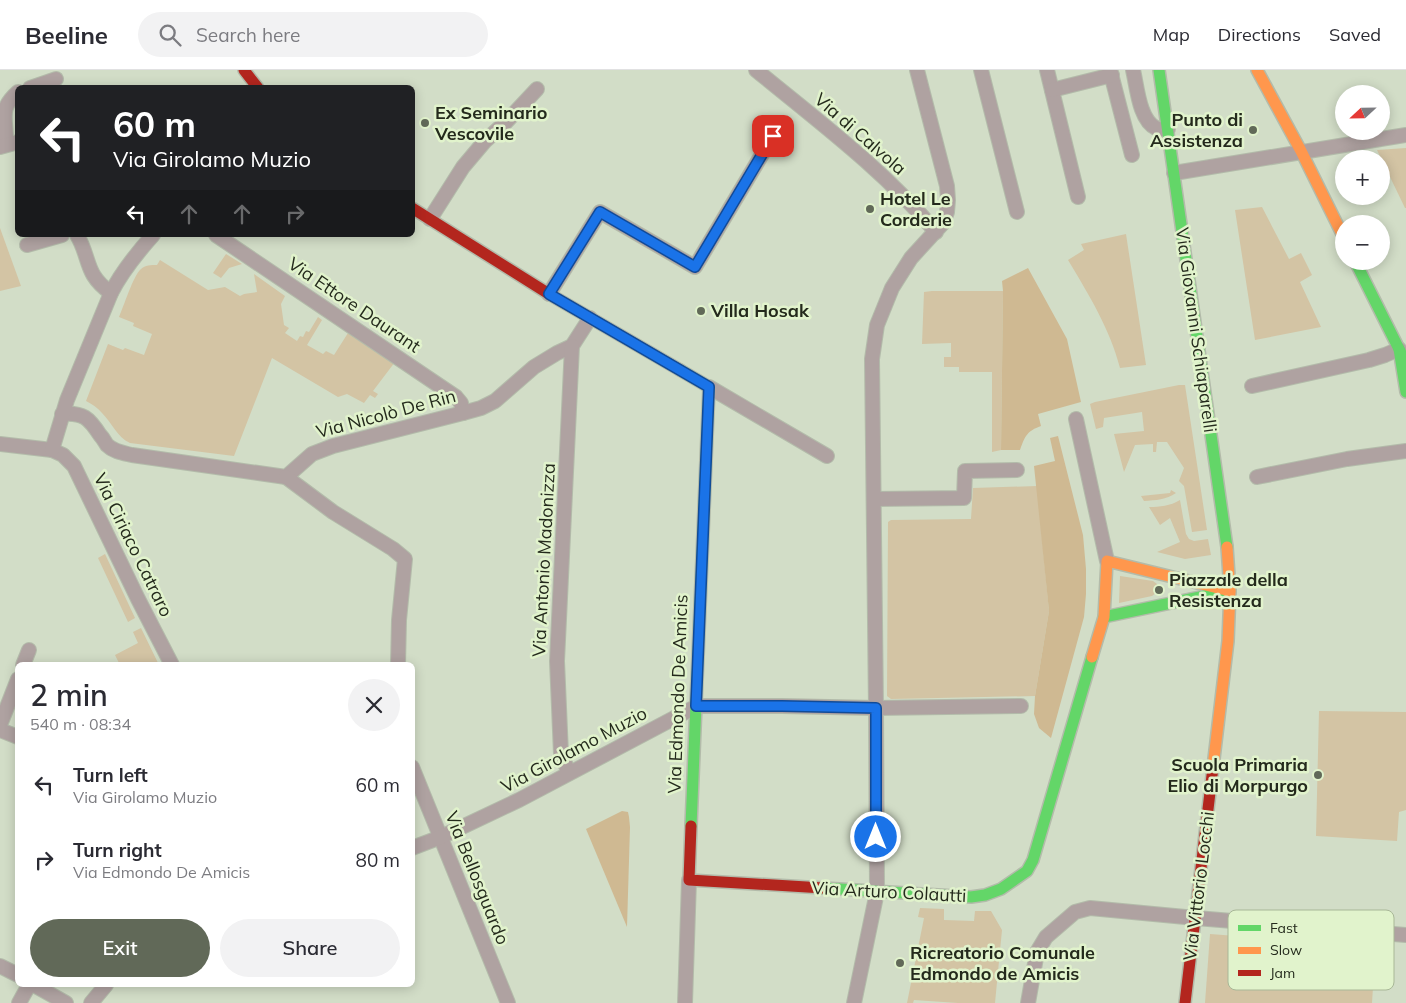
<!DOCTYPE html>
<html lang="en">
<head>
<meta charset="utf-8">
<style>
	:root { --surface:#fff; --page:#f2f2f3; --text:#2b2b33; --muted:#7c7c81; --line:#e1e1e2; --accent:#616958 }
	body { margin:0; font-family:Mulish,sans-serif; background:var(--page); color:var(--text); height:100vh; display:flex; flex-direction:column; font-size:19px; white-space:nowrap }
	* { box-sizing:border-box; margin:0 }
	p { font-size:16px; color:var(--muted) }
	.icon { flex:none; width:28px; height:28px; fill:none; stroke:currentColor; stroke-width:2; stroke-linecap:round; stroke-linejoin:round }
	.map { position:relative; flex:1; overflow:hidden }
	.panel { position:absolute; left:15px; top:592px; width:400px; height:325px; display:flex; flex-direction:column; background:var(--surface); border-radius:8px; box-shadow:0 2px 12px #0003 }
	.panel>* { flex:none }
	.guide { position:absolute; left:15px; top:15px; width:400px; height:152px; border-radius:8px; box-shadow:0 2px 12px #0003; background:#202124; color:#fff; overflow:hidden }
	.needle { width:32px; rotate:248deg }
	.fabs { position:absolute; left:1335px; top:15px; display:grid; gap:10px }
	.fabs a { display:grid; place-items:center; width:55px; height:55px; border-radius:50%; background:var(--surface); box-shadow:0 2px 12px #0003; font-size:25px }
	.pin { position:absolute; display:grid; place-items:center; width:42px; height:42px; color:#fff; margin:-21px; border-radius:10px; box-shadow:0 2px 8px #0006 }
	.me { position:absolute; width:55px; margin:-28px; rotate:0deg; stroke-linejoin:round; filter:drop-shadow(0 0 4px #0008) }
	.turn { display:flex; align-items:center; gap:18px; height:105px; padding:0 15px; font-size:22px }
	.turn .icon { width:65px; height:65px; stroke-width:2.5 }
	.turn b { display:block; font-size:35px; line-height:42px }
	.lanes { display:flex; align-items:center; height:48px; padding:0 15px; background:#0003; justify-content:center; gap:25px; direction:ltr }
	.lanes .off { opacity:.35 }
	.round { display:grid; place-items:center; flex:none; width:52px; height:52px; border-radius:26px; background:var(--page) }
	.head { display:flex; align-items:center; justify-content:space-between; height:85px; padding:0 15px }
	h1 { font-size:30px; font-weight:600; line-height:38px }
	.cta { display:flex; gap:10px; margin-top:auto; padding:10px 15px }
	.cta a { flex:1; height:58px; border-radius:30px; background:var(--accent); color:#fff; font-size:20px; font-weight:600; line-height:58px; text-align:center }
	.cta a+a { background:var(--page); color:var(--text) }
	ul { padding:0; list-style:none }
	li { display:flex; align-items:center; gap:15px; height:75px; padding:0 15px }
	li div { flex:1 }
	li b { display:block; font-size:19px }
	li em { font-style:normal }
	header { display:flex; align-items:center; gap:30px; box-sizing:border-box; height:70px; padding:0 25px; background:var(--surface); border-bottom:1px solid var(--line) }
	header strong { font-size:24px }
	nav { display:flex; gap:28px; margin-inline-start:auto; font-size:18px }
	.search { width:350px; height:45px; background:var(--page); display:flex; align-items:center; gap:12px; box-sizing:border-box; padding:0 18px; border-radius:28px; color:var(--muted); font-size:19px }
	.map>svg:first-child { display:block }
</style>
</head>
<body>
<header>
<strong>Beeline</strong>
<div class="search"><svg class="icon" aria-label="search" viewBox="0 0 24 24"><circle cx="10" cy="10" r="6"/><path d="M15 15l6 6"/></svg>Search here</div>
<nav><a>Map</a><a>Directions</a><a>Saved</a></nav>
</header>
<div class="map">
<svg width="1406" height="933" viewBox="0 0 1406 933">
	<rect width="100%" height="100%" fill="#d2ddc7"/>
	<!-- green -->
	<g fill="#d3c4a4">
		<path d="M 1406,78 L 1406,138 L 1405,138 L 1377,80 Z"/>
		<path d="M 1262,137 L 1289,189 L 1301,183 L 1312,205 L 1300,212 L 1321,257 L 1255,270 L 1235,140 Z"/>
		<path d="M 0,158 L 21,216 L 0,221 Z"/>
		<path d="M 1126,164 L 1146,295 L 1120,298 C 1110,259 1089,225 1068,190 L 1084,180 L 1081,174 Z"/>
		<path d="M 226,184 L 242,194 L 229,198 L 221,208 L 213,203 Z"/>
		<path d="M 160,190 L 208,220 L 225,217 L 240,226 L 244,224 L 257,222 L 254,204 L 285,226 L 281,234 L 284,255 L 289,258 L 285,263 L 297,271 L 300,266 L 303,267 L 306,261 L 309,262 L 318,247 L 322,250 L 307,275 L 323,284 L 326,281 L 334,285 L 348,263 L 395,292 L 373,321 L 378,324 L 375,328 L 370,325 L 364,333 L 347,324 L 338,327 L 272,288 L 234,386 L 130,373 C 117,367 112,353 102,343 C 98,338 92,334 86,331 L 108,274 L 123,280 L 125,278 L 144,285 L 152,264 L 133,256 L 134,253 L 119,247 C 124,236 133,206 141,199 C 145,195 151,195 157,195 Z"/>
		<path d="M 932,221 L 1003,221 L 1001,380 L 992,382 L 992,302 L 959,302 L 959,297 L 944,297 L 944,287 L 951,287 L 951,273 L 922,274 L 924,222 Z"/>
		<path d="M 1179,315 L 1185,315 L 1207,460 L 1192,462 L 1184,416 L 1179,411 L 1184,398 L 1167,372 L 1157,372 L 1156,382 L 1153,382 L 1153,374 L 1135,375 L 1124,402 L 1114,364 L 1144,361 L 1142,342 L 1104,348 L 1103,357 L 1096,359 L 1090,334 L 1095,332 Z"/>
		<path d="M 1037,416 L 1049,541 L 1035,626 L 891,629 L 887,626 L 888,452 L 891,450 L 971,449 L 973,418 Z"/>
		<path d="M 1171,420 L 1176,423 C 1166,430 1156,430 1144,431 L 1141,426 L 1170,423 Z"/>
		<path d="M 1180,430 L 1186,464 L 1189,469 L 1194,471 L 1208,469 L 1211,485 L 1185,489 L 1157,482 L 1180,472 L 1170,448 L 1160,455 L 1149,437 C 1160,437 1170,436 1180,430 Z"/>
		<path d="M 105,484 L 135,548 L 128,552 L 98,488 Z"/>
		<path d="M 1120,506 L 1153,511 L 1157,514 L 1159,519 L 1156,523 L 1152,526 L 1119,533 Z"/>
		<path d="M 141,558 L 159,595 L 120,595 L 115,585 L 138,573 L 133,562 Z"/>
		<path d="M 1319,641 L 1406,642 L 1406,740 L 1399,742 L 1397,771 L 1316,766 Z"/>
		<path d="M 920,838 L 944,839 L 944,850 L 974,851 L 975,841 L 991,841 L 1002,860 L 995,933 L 958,933 L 914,930 L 913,933 L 907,933 L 924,848 L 918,847 Z"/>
		<path d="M 1210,864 L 1370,876 L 1373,879 L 1375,886 L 1372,933 L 1205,933 Z"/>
	</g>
	<!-- forest -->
	<g fill="#cfb992">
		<path d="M 1028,198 L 1067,269 L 1081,332 L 1038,344 L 1041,356 C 1027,361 1025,366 1020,380 L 1001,380 L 1003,221 L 1002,211 Z"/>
		<path d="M 1058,366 L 1083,465 L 1086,499 L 1086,524 L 1084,547 L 1051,668 L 1039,658 L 1034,644 L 1035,626 L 1049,541 L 1034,396 L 1055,391 L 1050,368 Z"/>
		<path d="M 622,741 L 628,742 L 629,747 L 630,757 L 627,857 L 586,759 Z"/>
	</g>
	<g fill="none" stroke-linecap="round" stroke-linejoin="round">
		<defs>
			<g id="street">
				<path d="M 756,0 C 818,51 884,100 936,162"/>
				<path d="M 981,0 L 1017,142"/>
				<path d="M 1047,0 L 1078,127"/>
				<path d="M 1110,0 L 1132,85"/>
				<path d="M 1133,0 C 1137,16 1139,50 1156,58 C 1159,60 1164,59 1168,59"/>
				<path d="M 30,18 L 56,9"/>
				<path d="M 1052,20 L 1112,5"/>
				<path d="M 0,75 L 5,70 L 6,67 C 5,45 0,38 18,22"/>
				<path d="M 0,77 L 18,72"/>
				<path d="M 1174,103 L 1406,65"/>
				<path d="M 430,149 L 463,97 L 485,71 L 506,52 L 537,19"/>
				<path d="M 77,165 C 91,189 84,204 111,223"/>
				<path d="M 216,165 L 456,327 L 461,333 L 463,343"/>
				<path d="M 27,175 L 62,165"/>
				<path d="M 549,224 L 600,142 L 695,197 L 773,66"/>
				<path d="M 1252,316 L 1369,290 L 1385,285 L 1399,279"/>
				<path d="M 709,317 L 827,386"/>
				<path d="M 62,344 C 83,342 89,348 100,365 C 103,368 105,372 107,375 C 114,382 123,383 132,385 L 286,407 L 312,384 L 333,376 L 463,343 L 481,338 L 495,331 L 534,297 L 557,283 L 572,276 L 590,248"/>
				<path d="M 1076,349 L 1107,491"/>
				<path d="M 0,374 L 52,380 L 63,385 L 74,396 L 138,529 L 172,595"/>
				<path d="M 52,380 L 67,330 L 111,223 C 122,201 137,183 153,165"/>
				<path d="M 286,407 L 333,442 L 393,479 L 405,489 L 399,550 L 398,595"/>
				<path d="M 1257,407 L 1347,389 L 1406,381"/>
				<path d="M 874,429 L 964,428 L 965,401 L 1017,400"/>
				<path d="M 23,595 L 29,580"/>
				<path d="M 0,655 L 18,609"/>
				<path d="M 0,660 L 18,667"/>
				<path d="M 412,697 L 508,933"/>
				<path d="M 569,703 L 561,684 L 557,591 L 572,276"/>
				<path d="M 412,778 L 441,767 L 519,730 L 697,636 L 782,636 L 876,638 L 1021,636"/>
				<path d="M 0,896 L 18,905"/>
				<path d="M 34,915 L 66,933"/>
				<path d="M 19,933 L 29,915"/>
				<path d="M 91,933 L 106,915"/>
				<path d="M 685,933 L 689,810"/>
				<path d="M 854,933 L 877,822 L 876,638 L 872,289 L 877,255 L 892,218 L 911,188 L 943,153 L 947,142 L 948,130 L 947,116 L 917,0"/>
				<path d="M 1028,933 L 1037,882 L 1046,867 L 1075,842 L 1090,838 L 1196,848 L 1406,865"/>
			</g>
			<g id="fast">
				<path d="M 1159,0 L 1227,477"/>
				<path d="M 1355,191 L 1406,293"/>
				<path d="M 1399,279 L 1406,322"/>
				<path d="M 680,300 L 709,317 L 691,756"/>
				<path d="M 1104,547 L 1224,522"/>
				<path d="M 823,818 L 971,827 L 985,825 L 1001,819 L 1027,801 L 1033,790 L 1092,587"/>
			</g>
			<g id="slow">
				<path d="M 1257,0 L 1301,81 L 1344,168"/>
				<path d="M 1092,587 L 1104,547 L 1107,491 L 1230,521"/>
				<path d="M 1213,697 L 1228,571 L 1230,521 L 1227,477"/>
			</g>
			<g id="jam">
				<path d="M 244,0 L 258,18"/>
				<path d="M 412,138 L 549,224 L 680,300"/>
				<path d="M 691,756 L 689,810 L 823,818"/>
				<path d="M 1185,933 L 1213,697"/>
			</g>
		</defs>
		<!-- street casing -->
		<use href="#street" stroke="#b3bbaa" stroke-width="16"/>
		<!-- fast casing -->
		<use href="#fast" stroke="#b3bbaa" stroke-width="14"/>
		<!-- slow casing -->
		<use href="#slow" stroke="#b3bbaa" stroke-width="14"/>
		<!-- jam casing -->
		<use href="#jam" stroke="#b3bbaa" stroke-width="14"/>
		<!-- street -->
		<use href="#street" stroke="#afa2a1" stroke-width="14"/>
		<!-- fast -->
		<use href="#fast" stroke="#63d668" stroke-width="11"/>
		<!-- slow -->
		<use href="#slow" stroke="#ff974d" stroke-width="11"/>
		<!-- jam -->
		<use href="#jam" stroke="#b3261e" stroke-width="11"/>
	</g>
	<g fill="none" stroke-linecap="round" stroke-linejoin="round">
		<defs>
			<path id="route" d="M 773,66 L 695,197 L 600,142 L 549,224 L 709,317 L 696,636 L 782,636 L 876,638 L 876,767"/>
		</defs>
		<!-- route casing -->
		<use href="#route" stroke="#114b97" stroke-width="12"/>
		<!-- route -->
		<use href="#route" stroke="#1a73e8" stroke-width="9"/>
	</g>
	<!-- markers -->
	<g fill="#616958" stroke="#e1f3cc" stroke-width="2">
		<circle cx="425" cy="53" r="5"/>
		<circle cx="1253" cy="60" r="5"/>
		<circle cx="870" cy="139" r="5"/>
		<circle cx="701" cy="241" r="5"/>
		<circle cx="1159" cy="520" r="5"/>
		<circle cx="1318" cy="705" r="5"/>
		<circle cx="900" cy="893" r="5"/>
	</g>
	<g text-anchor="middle" stroke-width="5" stroke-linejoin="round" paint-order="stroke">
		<!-- poi labels -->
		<g font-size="18" font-weight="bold" fill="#242a1c" stroke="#e1f3cc" text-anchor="start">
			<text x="435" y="49">Ex Seminario<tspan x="435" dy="21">Vescovile</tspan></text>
			<text x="1243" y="56" text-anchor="end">Punto di<tspan x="1243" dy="21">Assistenza</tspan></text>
			<text x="880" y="135">Hotel Le<tspan x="880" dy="21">Corderie</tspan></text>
			<text x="711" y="247">Villa Hosak</text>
			<text x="1169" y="516">Piazzale della<tspan x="1169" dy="21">Resistenza</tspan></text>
			<text x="1308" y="701" text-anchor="end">Scuola Primaria<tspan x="1308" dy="21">Elio di Morpurgo</tspan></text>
			<text x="910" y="889">Ricreatorio Comunale<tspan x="910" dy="21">Edmondo de Amicis</tspan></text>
		</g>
		<!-- street labels -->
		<g font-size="18" fill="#242a1c" stroke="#e1f3cc">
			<text transform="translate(860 64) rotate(41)" y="6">Via di Calvola</text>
			<text transform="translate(354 235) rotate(34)" y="6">Via Ettore Daurant</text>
			<text transform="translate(1196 260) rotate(82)" y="6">Via Giovanni Schiaparelli</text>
			<text transform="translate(386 344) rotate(-15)" y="6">Via Nicolò De Rin</text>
			<text transform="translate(133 475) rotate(64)" y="6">Via Ciriaco Catraro</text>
			<text transform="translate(544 490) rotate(-87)" y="6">Via Antonio Madonizza</text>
			<text transform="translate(678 624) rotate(-88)" y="6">Via Edmondo De Amicis</text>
			<text transform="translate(574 680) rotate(-28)" y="6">Via Girolamo Muzio</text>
			<text transform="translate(477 808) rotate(68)" y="6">Via Bellosguardo</text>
			<text transform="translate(1199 816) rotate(-83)" y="6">Via Vittorio Locchi</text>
			<text transform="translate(889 822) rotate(3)" y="6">Via Arturo Colautti</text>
		</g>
	</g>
	<!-- legend -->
	<rect x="1228" y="840" width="166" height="80" rx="8" fill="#e1f3cc" stroke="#a8b797" stroke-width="1"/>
	<rect x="1238" y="855" width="23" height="6" fill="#63d668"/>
	<rect x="1238" y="877" width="23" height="7" fill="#ff974d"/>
	<rect x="1238" y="900" width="23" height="6" fill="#b3261e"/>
	<g font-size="14" fill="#242a1c">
		<text x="1270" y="863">Fast</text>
		<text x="1270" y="885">Slow</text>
		<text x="1270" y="908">Jam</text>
	</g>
</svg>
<div class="fabs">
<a><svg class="needle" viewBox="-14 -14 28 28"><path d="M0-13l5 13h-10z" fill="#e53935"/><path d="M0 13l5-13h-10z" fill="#7c7c81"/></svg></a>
<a>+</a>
<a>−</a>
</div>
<div class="pin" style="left:773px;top:66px;background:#d93025"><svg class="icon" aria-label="arrive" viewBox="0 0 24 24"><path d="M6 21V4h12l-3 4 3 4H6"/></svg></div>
<svg class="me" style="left:876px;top:767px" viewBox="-20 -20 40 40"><circle r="17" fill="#1a73e8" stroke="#fff" stroke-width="3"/><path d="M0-11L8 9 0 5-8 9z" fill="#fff"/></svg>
<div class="guide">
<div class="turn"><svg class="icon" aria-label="left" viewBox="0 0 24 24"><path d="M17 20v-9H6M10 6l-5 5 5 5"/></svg><div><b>60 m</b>Via Girolamo Muzio</div></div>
<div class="lanes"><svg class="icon" aria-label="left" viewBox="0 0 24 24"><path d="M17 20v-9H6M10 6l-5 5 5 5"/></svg><svg class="icon off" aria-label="ahead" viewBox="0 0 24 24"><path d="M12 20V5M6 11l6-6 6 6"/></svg><svg class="icon off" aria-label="ahead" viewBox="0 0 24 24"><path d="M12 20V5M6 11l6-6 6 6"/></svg><svg class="icon off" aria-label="right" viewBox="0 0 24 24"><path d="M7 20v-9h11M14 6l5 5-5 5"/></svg></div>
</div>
<section class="panel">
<div class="head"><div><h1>2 min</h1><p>540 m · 08:34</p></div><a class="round"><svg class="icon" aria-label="close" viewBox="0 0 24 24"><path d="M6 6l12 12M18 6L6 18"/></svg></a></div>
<ul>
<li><svg class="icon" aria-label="left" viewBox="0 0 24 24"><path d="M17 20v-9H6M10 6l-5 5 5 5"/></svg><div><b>Turn left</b><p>Via Girolamo Muzio</p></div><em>60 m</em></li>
<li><svg class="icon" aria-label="right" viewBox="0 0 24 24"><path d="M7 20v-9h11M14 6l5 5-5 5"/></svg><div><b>Turn right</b><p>Via Edmondo De Amicis</p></div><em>80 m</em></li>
</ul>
<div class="cta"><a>Exit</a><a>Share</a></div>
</section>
</div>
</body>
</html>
